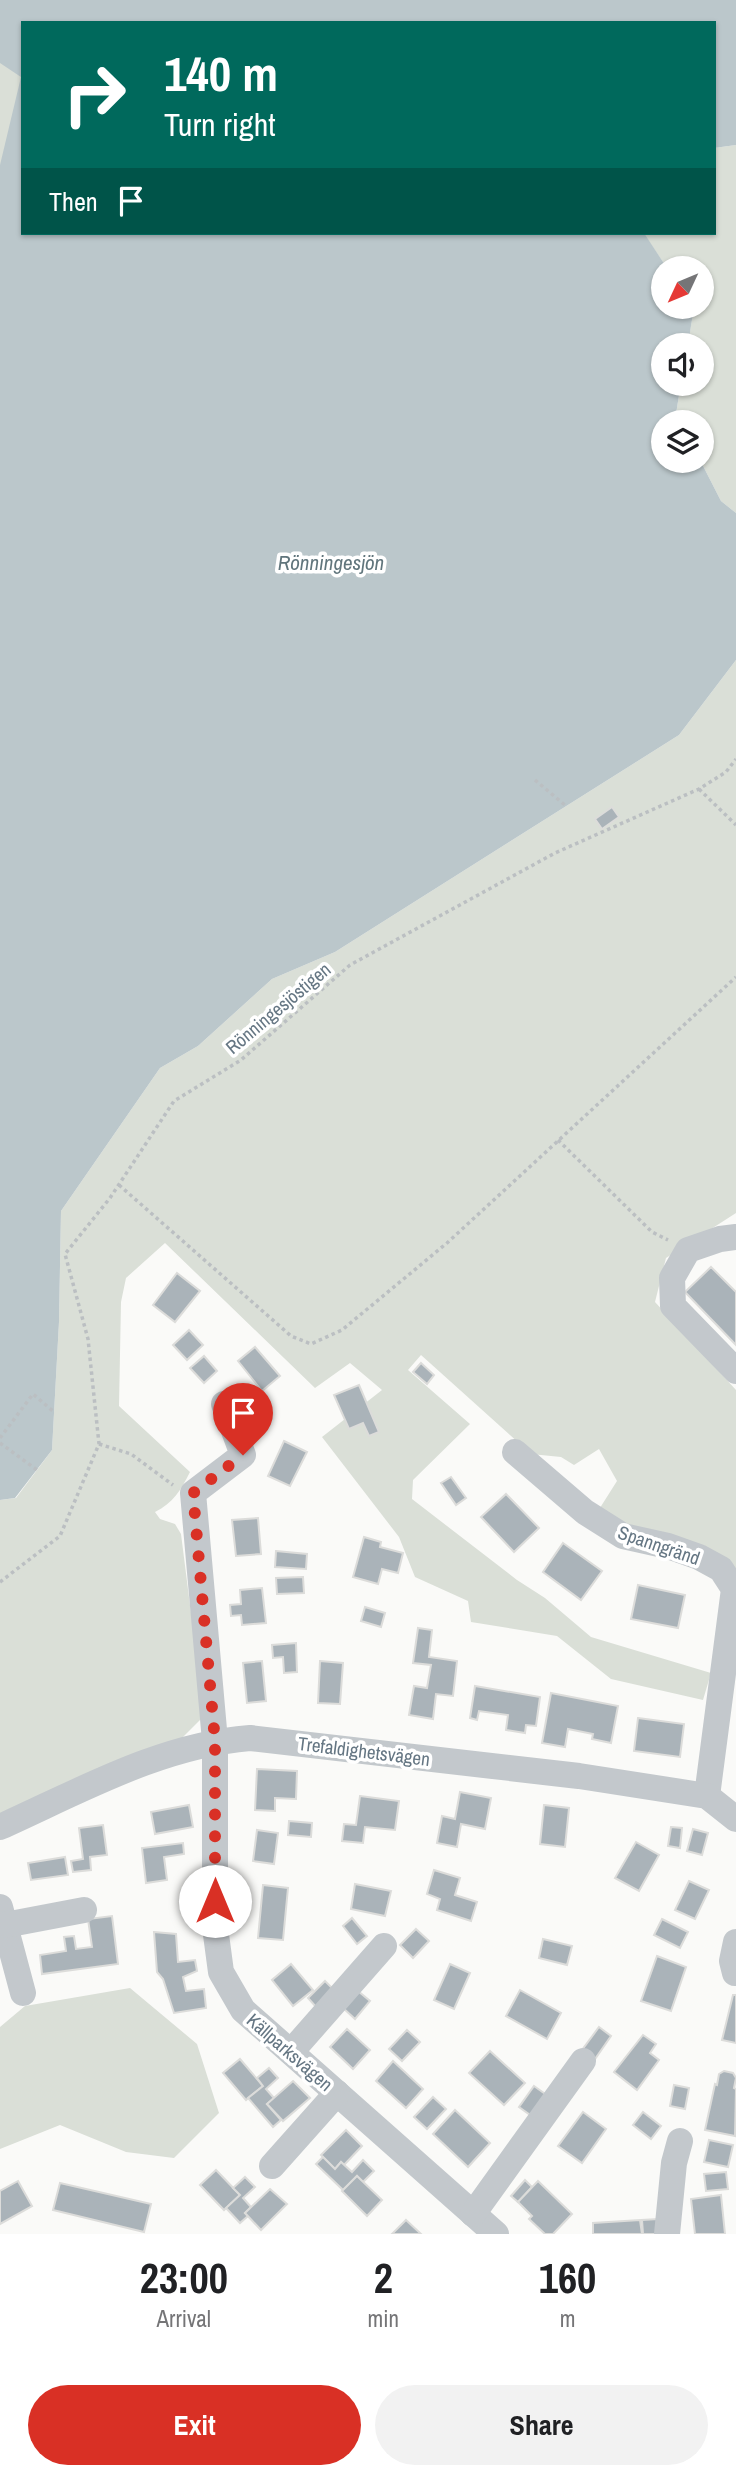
<!DOCTYPE html>
<html lang="en">
<head>
<meta charset="utf-8">
<style>
	:root { --surface:#fff; --page:#f2f2f2; --text:#202124; --muted:#757577; --accent:#d93025 }
	body { margin:0; font-family:"Archivo Narrow",sans-serif; background:var(--page); color:var(--text); height:100vh; display:flex; flex-direction:column; font-size:26px; white-space:nowrap }
	* { box-sizing:border-box; margin:0 }
	p { font-size:23px; color:var(--muted) }
	.icon { flex:none; width:38px; height:38px; fill:none; stroke:currentColor; stroke-width:2; stroke-linecap:round; stroke-linejoin:round }
	.map { position:relative; height:2234px; overflow:hidden }
	.side { display:flex; flex-direction:column; background:var(--surface); flex:1 }
	.side>* { flex:none }
	.top-card { position:absolute; left:21px; top:21px; width:695px; height:214px; border-radius:0px; box-shadow:0 2px 5px #0004; background:#00695c; color:#fff; overflow:hidden }
	.needle { width:46px; rotate:226deg }
	.buttons { position:absolute; left:651px; top:256px; display:grid; gap:14px }
	.buttons a { display:grid; place-items:center; width:63px; height:63px; border-radius:50%; background:var(--surface); box-shadow:0 2px 5px #0004; font-size:35px }
	.pin { position:absolute; display:grid; place-items:center; width:60px; height:60px; color:#fff; margin:-72px -30px; border-radius:50% 50% 50% 0; rotate:-45deg; box-shadow:0 0 7px #0007 }
	.pin .icon { rotate:45deg }
	.me { position:absolute; width:77px; margin:-38px; rotate:0deg; stroke-linejoin:round; filter:drop-shadow(0 0 5px #0008) }
	.turn { display:flex; align-items:center; gap:24px; height:147px; padding:0 28px; font-size:32px }
	.turn .icon { width:91px; height:91px; stroke-width:2.5 }
	.turn b { display:block; font-size:49px; line-height:60px }
	.then { display:flex; align-items:center; height:66px; padding:0 28px; background:#0003; gap:14px; font-size:26px }
	.eta { display:flex; justify-content:space-evenly; align-items:center; height:119px; text-align:center }
	.eta b { font-size:42px; font-weight:800; line-height:49px }
	.cta { display:flex; gap:14px; margin-top:auto; padding:14px 28px }
	.cta a { flex:1; height:80px; border-radius:42px; background:var(--accent); color:#fff; font-size:28px; font-weight:800; line-height:80px; text-align:center }
	.cta a+a { background:var(--page); color:var(--text) }
	.map>svg:first-child { display:block }
</style>
</head>
<body>
<div class="map">
<svg width="736" height="2234" viewBox="0 0 736 2234">
	<rect width="100%" height="100%" fill="#fafaf8"/>
	<!-- green -->
	<g fill="#dadfd7">
		<path d="M 0,27 L 23,80 L 0,176 Z"/>
		<path d="M 736,145 L 736,513 L 721,501 L 700,460 L 702,460 L 702,422 L 680,422 L 676,414 L 681,383 L 702,383 L 702,345 L 688,345 L 694,306 L 702,306 L 702,268 L 667,268 L 644,234 L 714,233 L 714,148 Z"/>
		<path d="M 736,660 L 736,1213 L 666,1258 L 655,1302 L 736,1390 L 736,1581 L 651,1535 L 598,1511 L 617,1481 L 599,1449 L 574,1465 L 561,1457 L 531,1454 L 421,1355 L 408,1370 L 470,1424 L 413,1480 L 412,1499 L 517,1580 L 545,1598 L 591,1637 L 711,1673 L 703,1700 L 611,1679 L 557,1636 L 471,1622 L 468,1601 L 415,1577 L 399,1537 L 322,1437 L 382,1390 L 350,1363 L 315,1388 L 165,1243 L 126,1278 L 121,1302 L 119,1406 L 190,1472 C 181,1490 173,1503 155,1512 L 160,1519 L 175,1524 L 181,1534 L 204,1716 L 181,1739 L 0,1818 L 0,1500 L 16,1498 L 52,1450 L 59,1322 L 61,1211 L 160,1068 L 198,1046 L 272,979 L 335,952 L 679,735 Z"/>
		<path d="M 130,1988 L 197,2044 L 219,2113 L 174,2158 L 126,2152 L 60,2125 L 0,2149 L 0,2027 L 25,2006 Z"/>
	</g>
	<!-- water -->
	<path fill="#bbc7cb" d="M 0,0 L 736,0 L 736,145 L 714,148 L 714,23 L 23,23 L 23,233 L 644,233 L 667,268 L 663,268 L 663,306 L 694,307 L 688,345 L 663,345 L 663,383 L 681,383 L 676,414 L 680,422 L 663,422 L 663,460 L 700,460 L 721,501 L 736,513 L 736,660 L 679,735 L 335,952 L 272,979 L 198,1046 L 160,1068 L 61,1211 L 59,1322 L 52,1450 L 15,1498 L 0,1500 L 0,165 L 21,77 L 0,63 Z"/>
	<!-- building -->
	<g fill="#aab3b9" stroke="#dcdcda" stroke-width="2">
		<path d="M 612,807 L 619,817 L 602,829 L 595,819 Z"/>
		<path d="M 711,1267 L 736,1292 L 736,1345 L 685,1292 Z"/>
		<path d="M 177,1273 L 200,1291 L 175,1322 L 153,1305 Z"/>
		<path d="M 189,1330 L 203,1345 L 187,1360 L 173,1345 Z"/>
		<path d="M 255,1347 L 280,1376 L 262,1391 L 238,1361 Z"/>
		<path d="M 204,1356 L 217,1371 L 204,1383 L 190,1368 Z"/>
		<path d="M 421,1363 L 434,1375 L 427,1384 L 413,1372 Z"/>
		<path d="M 359,1385 L 379,1432 L 369,1436 L 363,1423 L 349,1429 L 334,1395 Z"/>
		<path d="M 284,1441 L 307,1452 L 290,1486 L 268,1476 Z"/>
		<path d="M 451,1477 L 466,1498 L 456,1505 L 441,1483 Z"/>
		<path d="M 506,1494 L 539,1528 L 514,1552 L 481,1517 Z"/>
		<path d="M 258,1518 L 261,1554 L 236,1556 L 232,1520 Z"/>
		<path d="M 364,1537 L 381,1542 L 380,1547 L 403,1553 L 398,1573 L 382,1569 L 378,1584 L 353,1577 Z"/>
		<path d="M 563,1543 L 602,1571 L 581,1600 L 543,1572 Z"/>
		<path d="M 276,1551 L 307,1554 L 306,1569 L 275,1567 Z"/>
		<path d="M 303,1577 L 304,1593 L 277,1594 L 276,1578 Z"/>
		<path d="M 638,1585 L 685,1595 L 678,1628 L 631,1619 Z"/>
		<path d="M 262,1588 L 266,1623 L 242,1625 L 241,1615 L 231,1616 L 230,1605 L 241,1604 L 240,1590 Z"/>
		<path d="M 365,1607 L 385,1613 L 381,1627 L 361,1621 Z"/>
		<path d="M 418,1628 L 432,1630 L 429,1657 L 457,1661 L 453,1696 L 436,1694 L 433,1719 L 409,1715 L 414,1686 L 427,1688 L 431,1665 L 413,1663 Z"/>
		<path d="M 296,1643 L 297,1672 L 284,1673 L 283,1657 L 273,1658 L 272,1645 Z"/>
		<path d="M 262,1661 L 266,1701 L 247,1703 L 243,1663 Z"/>
		<path d="M 320,1661 L 343,1663 L 340,1704 L 318,1703 Z"/>
		<path d="M 475,1686 L 540,1697 L 536,1726 L 526,1725 L 525,1733 L 506,1730 L 508,1715 L 479,1711 L 477,1720 L 470,1718 Z"/>
		<path d="M 551,1693 L 618,1706 L 611,1743 L 592,1739 L 593,1734 L 568,1729 L 565,1747 L 542,1743 Z"/>
		<path d="M 638,1718 L 684,1724 L 680,1757 L 634,1751 Z"/>
		<path d="M 257,1769 L 297,1771 L 296,1799 L 275,1798 L 275,1811 L 255,1810 Z"/>
		<path d="M 460,1792 L 491,1798 L 485,1829 L 461,1824 L 457,1847 L 437,1843 L 442,1816 L 455,1819 Z"/>
		<path d="M 360,1796 L 399,1801 L 395,1830 L 365,1827 L 363,1843 L 342,1841 L 344,1824 L 356,1825 Z"/>
		<path d="M 189,1805 L 193,1827 L 155,1834 L 151,1812 Z"/>
		<path d="M 544,1805 L 569,1808 L 565,1847 L 540,1844 Z"/>
		<path d="M 289,1821 L 312,1823 L 311,1837 L 288,1835 Z"/>
		<path d="M 103,1825 L 107,1855 L 90,1857 L 91,1870 L 73,1872 L 71,1861 L 83,1859 L 79,1828 Z"/>
		<path d="M 671,1827 L 682,1828 L 680,1848 L 668,1846 Z"/>
		<path d="M 693,1829 L 708,1833 L 702,1855 L 687,1851 Z"/>
		<path d="M 257,1830 L 278,1833 L 274,1864 L 253,1861 Z"/>
		<path d="M 636,1842 L 659,1855 L 639,1891 L 615,1878 Z"/>
		<path d="M 183,1843 L 184,1854 L 164,1857 L 167,1880 L 146,1883 L 142,1848 Z"/>
		<path d="M 65,1857 L 68,1875 L 31,1880 L 28,1863 Z"/>
		<path d="M 434,1870 L 460,1878 L 455,1895 L 477,1902 L 471,1921 L 437,1910 L 440,1899 L 427,1894 Z"/>
		<path d="M 689,1881 L 709,1890 L 695,1919 L 675,1910 Z"/>
		<path d="M 355,1884 L 391,1891 L 385,1916 L 351,1909 Z"/>
		<path d="M 263,1885 L 288,1888 L 283,1940 L 258,1938 Z"/>
		<path d="M 112,1916 L 118,1964 L 42,1974 L 40,1955 L 66,1951 L 64,1937 L 74,1936 L 76,1949 L 92,1947 L 88,1919 Z"/>
		<path d="M 352,1918 L 367,1936 L 357,1944 L 343,1926 Z"/>
		<path d="M 662,1919 L 688,1932 L 680,1948 L 654,1935 Z"/>
		<path d="M 416,1929 L 429,1941 L 413,1958 L 400,1945 Z"/>
		<path d="M 154,1932 L 176,1934 L 178,1962 L 195,1960 L 197,1971 L 183,1977 L 186,1991 L 204,1989 L 206,2008 L 174,2013 L 163,1979 L 157,1972 Z"/>
		<path d="M 543,1939 L 572,1946 L 567,1965 L 539,1958 Z"/>
		<path d="M 657,1956 L 686,1967 L 671,2011 L 641,2001 Z"/>
		<path d="M 291,1964 L 313,1990 L 293,2006 L 272,1980 Z"/>
		<path d="M 450,1964 L 470,1973 L 454,2009 L 434,2000 Z"/>
		<path d="M 325,1981 L 334,1990 L 317,2008 L 308,1998 Z"/>
		<path d="M 520,1990 L 561,2013 L 547,2039 L 506,2016 Z"/>
		<path d="M 358,1991 L 370,2001 L 355,2019 L 343,2008 Z"/>
		<path d="M 733,1995 L 736,1995 L 736,2043 L 722,2040 Z"/>
		<path d="M 599,2027 L 611,2036 L 595,2059 L 582,2050 Z"/>
		<path d="M 347,2029 L 370,2050 L 353,2069 L 330,2047 Z"/>
		<path d="M 407,2030 L 420,2042 L 402,2061 L 389,2049 Z"/>
		<path d="M 643,2035 L 656,2044 L 650,2053 L 659,2060 L 637,2090 L 614,2072 Z"/>
		<path d="M 490,2051 L 525,2083 L 504,2105 L 469,2073 Z"/>
		<path d="M 240,2059 L 263,2086 L 246,2100 L 223,2073 Z"/>
		<path d="M 393,2061 L 423,2089 L 406,2108 L 376,2081 Z"/>
		<path d="M 269,2068 L 278,2078 L 266,2089 L 274,2098 L 267,2104 L 281,2120 L 273,2127 L 248,2098 L 263,2086 L 257,2078 Z"/>
		<path d="M 724,2071 L 733,2073 L 736,2078 L 734,2088 L 736,2089 L 735,2136 L 705,2130 L 715,2084 L 717,2085 L 719,2074 Z"/>
		<path d="M 293,2081 L 310,2098 L 283,2121 L 267,2104 Z"/>
		<path d="M 674,2085 L 689,2088 L 685,2109 L 670,2106 Z"/>
		<path d="M 534,2086 L 548,2096 L 533,2117 L 519,2107 Z"/>
		<path d="M 433,2097 L 446,2109 L 427,2129 L 414,2117 Z"/>
		<path d="M 455,2110 L 490,2143 L 468,2167 L 433,2134 Z"/>
		<path d="M 583,2112 L 606,2129 L 582,2163 L 558,2146 Z"/>
		<path d="M 643,2112 L 661,2126 L 651,2139 L 633,2125 Z"/>
		<path d="M 346,2130 L 362,2146 L 344,2165 L 341,2162 L 335,2169 L 321,2155 Z"/>
		<path d="M 709,2140 L 733,2145 L 728,2167 L 704,2162 Z"/>
		<path d="M 323,2157 L 335,2169 L 341,2162 L 352,2172 L 363,2160 L 374,2171 L 363,2182 L 357,2176 L 343,2190 L 316,2164 Z"/>
		<path d="M 216,2170 L 240,2195 L 224,2210 L 200,2185 Z"/>
		<path d="M 726,2172 L 728,2189 L 706,2191 L 704,2174 Z"/>
		<path d="M 357,2176 L 382,2200 L 367,2216 L 342,2191 Z"/>
		<path d="M 245,2177 L 255,2187 L 243,2198 L 251,2207 L 245,2213 L 248,2216 L 240,2223 L 226,2208 L 240,2195 L 233,2188 Z"/>
		<path d="M 525,2180 L 532,2187 L 518,2202 L 511,2196 Z"/>
		<path d="M 18,2181 L 32,2206 L 0,2224 L 0,2191 Z"/>
		<path d="M 538,2181 L 572,2214 L 553,2234 L 545,2234 L 529,2219 L 532,2216 L 518,2202 Z"/>
		<path d="M 60,2183 L 151,2204 L 144,2232 L 53,2210 Z"/>
		<path d="M 270,2189 L 287,2204 L 261,2230 L 245,2213 Z"/>
		<path d="M 721,2195 L 725,2234 L 695,2234 L 691,2199 Z"/>
		<path d="M 658,2219 L 660,2234 L 643,2234 L 642,2220 Z"/>
		<path d="M 406,2220 L 421,2234 L 392,2234 Z"/>
		<path d="M 640,2220 L 642,2234 L 593,2234 L 593,2223 Z"/>
	</g>
	<g fill="none" stroke-linecap="round" stroke-linejoin="round">
		<!-- path -->
		<g stroke="#bbbfc2" stroke-width="3.5" stroke-dasharray="3.5 3.5" stroke-linecap="butt">
			<path d="M 535,780 L 566,806"/>
			<path d="M 699,789 L 736,825"/>
			<path d="M 558,1140 L 652,1232 L 668,1240"/>
			<path d="M 119,1185 L 291,1336 L 311,1344 L 342,1330 L 447,1243 L 736,977"/>
			<path d="M 0,1438 L 33,1394 L 54,1412"/>
			<path d="M 0,1443 L 37,1470"/>
			<path d="M 99,1444 L 131,1454 L 173,1485"/>
			<path d="M 0,1582 L 60,1536 L 99,1444 L 88,1339 L 65,1254 L 110,1198 L 174,1101 L 241,1060 L 350,965 L 555,853 L 699,789 L 726,772 L 736,759"/>
		</g>
		<!-- minor -->
		<g stroke="#c3c8cc" stroke-width="26">
			<path d="M 736,1237 L 720,1239 L 688,1250 L 672,1278 L 673,1306 L 736,1371"/>
			<path d="M 224,1404 L 243,1455 L 193,1493 L 215,1741 L 215,1927 L 221,1972 L 243,2010 L 496,2234"/>
			<path d="M 515,1452 L 585,1512 L 623,1536 L 668,1546 L 699,1557 L 721,1569 L 734,1589 L 707,1796"/>
			<path d="M 0,1827 C 80,1791 161,1745 250,1738 L 579,1776 L 707,1796 L 736,1819"/>
			<path d="M 0,1907 L 23,1993"/>
			<path d="M 5,1925 L 84,1910"/>
			<path d="M 735,1973 L 732,1961 L 736,1942"/>
			<path d="M 291,2052 L 384,1946"/>
			<path d="M 272,2166 L 337,2093"/>
			<path d="M 473,2214 L 583,2061"/>
			<path d="M 667,2234 L 674,2163 L 680,2141"/>
		</g>
	</g>
	<g fill="none" stroke-linecap="round" stroke-linejoin="round">
		<!-- route -->
		<path stroke="#d93025" stroke-width="12" stroke-dasharray="0 21.6" d="M 215,1901 L 215,1741 L 193,1493 L 243,1455"/>
	</g>
	<g text-anchor="middle" stroke-width="7" stroke-linejoin="round" paint-order="stroke">
		<!-- street labels -->
		<g font-size="19" fill="#657683" stroke="#fff">
			<text transform="translate(278 1008) rotate(-40)" y="7">Rönningesjöstigen</text>
			<text transform="translate(659 1545) rotate(19)" y="7">Spanngränd</text>
			<text transform="translate(364 1751) rotate(7)" y="7">Trefaldighetsvägen</text>
			<text transform="translate(290 2052) rotate(41)" y="7">Källparksvägen</text>
		</g>
		<!-- water labels -->
		<g font-size="21" font-style="italic" fill="#60757c" stroke="#fff">
			<text x="331" y="570">Rönningesjön</text>
		</g>
	</g>
</svg>
<div class="buttons">
<a><svg class="needle" viewBox="-14 -14 28 28"><path d="M0-13l5 13h-10z" fill="#e53935"/><path d="M0 13l5-13h-10z" fill="#757577"/></svg></a>
<a><svg class="icon" aria-label="sound" viewBox="0 0 24 24"><path d="M4 9h4l5-4v14l-5-4H4zM17 9q2 3 0 6"/></svg></a>
<a><svg class="icon" aria-label="layers" viewBox="0 0 24 24"><path d="M12 4l9 5-9 5-9-5zM3 14l9 5 9-5"/></svg></a>
</div>
<div class="pin" style="left:243px;top:1455px;background:#d93025"><svg class="icon" aria-label="arrive" viewBox="0 0 24 24"><path d="M6 21V4h12l-3 4 3 4H6"/></svg></div>
<svg class="me" style="left:215px;top:1901px" viewBox="-20 -20 40 40"><circle r="19" fill="#fff"/><path d="M0-13L10 11 0 6-10 11z" fill="#d93025"/></svg>
<div class="top-card">
<div class="turn"><svg class="icon" aria-label="right" viewBox="0 0 24 24"><path d="M7 20v-9h11M14 6l5 5-5 5"/></svg><div><b>140 m</b>Turn right</div></div>
<div class="then">Then<svg class="icon" aria-label="arrive" viewBox="0 0 24 24"><path d="M6 21V4h12l-3 4 3 4H6"/></svg></div>
</div>
</div>
<section class="side">
<div class="eta">
<div><b>23:00</b><p>Arrival</p></div>
<div><b>2</b><p>min</p></div>
<div><b>160</b><p>m</p></div>
</div>
<div class="cta"><a>Exit</a><a>Share</a></div>
</section>
</body>
</html>
